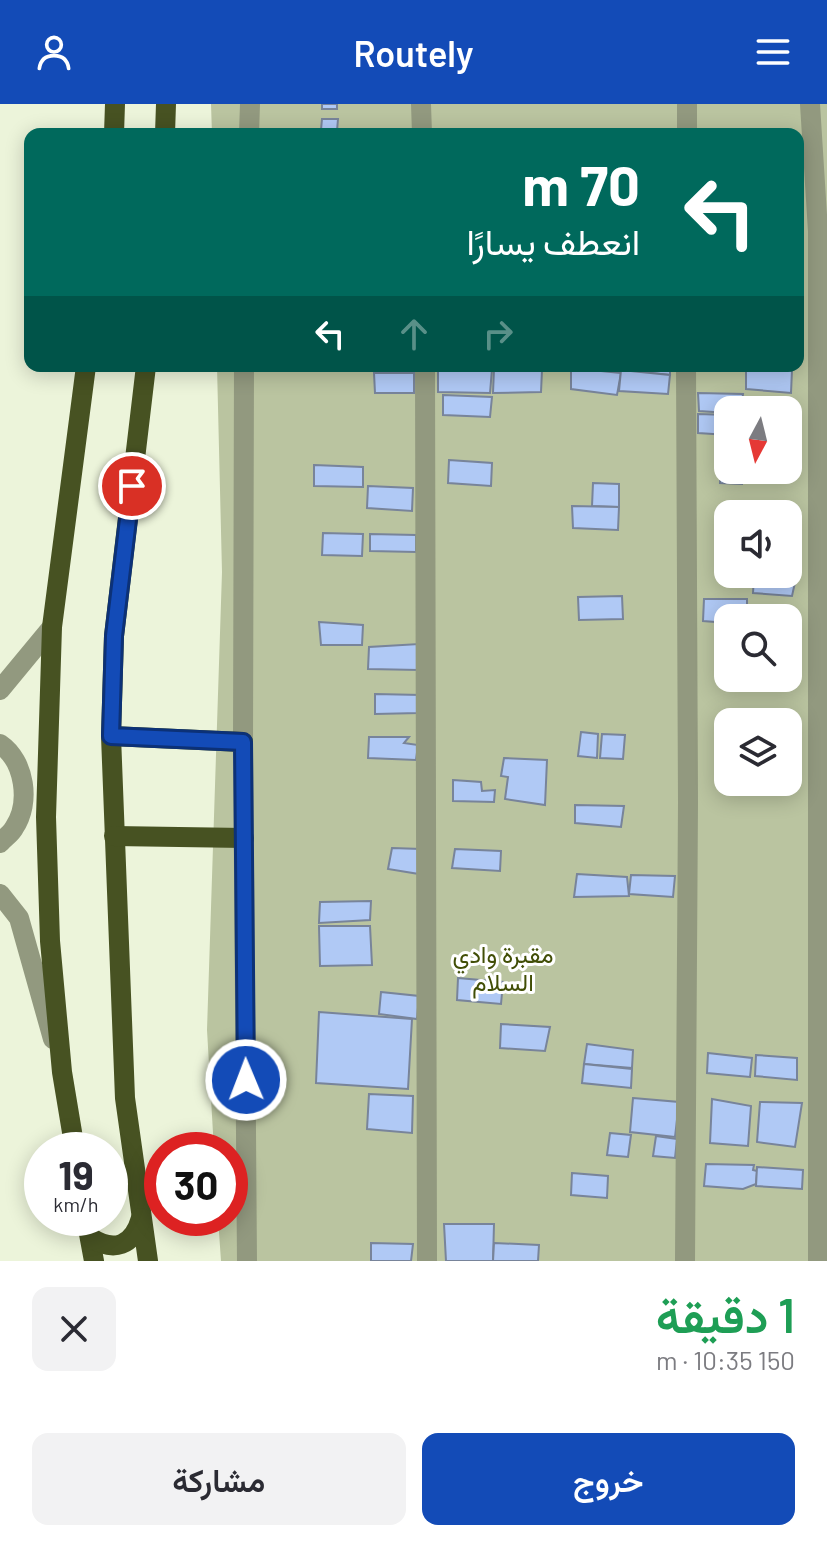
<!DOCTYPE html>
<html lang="ar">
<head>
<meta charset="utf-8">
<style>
	:root { --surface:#fff; --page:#f2f2f3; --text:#2b2b33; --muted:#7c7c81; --accent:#134bb7 }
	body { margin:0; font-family:Barlow,Vazirmatn,sans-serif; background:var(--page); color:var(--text); direction:rtl; height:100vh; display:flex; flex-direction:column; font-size:30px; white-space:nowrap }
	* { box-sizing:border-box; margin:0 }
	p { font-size:26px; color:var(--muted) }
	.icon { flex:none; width:44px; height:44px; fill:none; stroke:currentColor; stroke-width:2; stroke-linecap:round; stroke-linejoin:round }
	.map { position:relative; height:1157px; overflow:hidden; direction:ltr }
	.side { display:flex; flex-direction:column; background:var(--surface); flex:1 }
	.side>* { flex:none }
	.top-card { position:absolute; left:24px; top:24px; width:780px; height:244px; border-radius:16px; box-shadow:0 4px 20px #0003; direction:rtl; background:#00695c; color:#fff; overflow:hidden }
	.needle { width:52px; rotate:187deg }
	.buttons { position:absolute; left:714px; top:292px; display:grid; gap:16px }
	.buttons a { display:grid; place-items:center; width:88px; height:88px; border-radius:16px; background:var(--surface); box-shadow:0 4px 20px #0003; font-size:40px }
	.speed { position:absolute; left:24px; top:1028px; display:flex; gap:16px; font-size:40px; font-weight:700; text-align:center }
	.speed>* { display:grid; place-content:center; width:104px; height:104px; border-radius:50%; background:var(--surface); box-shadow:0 4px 20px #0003; line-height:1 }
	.speed small { font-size:20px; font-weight:400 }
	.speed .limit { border:12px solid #d22; background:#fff; color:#111 }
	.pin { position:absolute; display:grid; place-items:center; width:68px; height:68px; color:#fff; margin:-34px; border:4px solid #fff; border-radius:50%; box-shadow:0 2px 8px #0007 }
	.me { position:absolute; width:88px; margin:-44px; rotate:359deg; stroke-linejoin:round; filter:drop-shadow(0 0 6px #0008) }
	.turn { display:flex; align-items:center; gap:28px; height:168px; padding:0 32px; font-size:36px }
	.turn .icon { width:104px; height:104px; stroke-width:2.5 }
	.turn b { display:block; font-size:56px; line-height:68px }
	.lanes { display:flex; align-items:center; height:76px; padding:0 32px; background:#0003; justify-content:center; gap:40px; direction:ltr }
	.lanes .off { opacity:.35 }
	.round { display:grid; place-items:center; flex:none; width:84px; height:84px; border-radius:16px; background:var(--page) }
	.overview { display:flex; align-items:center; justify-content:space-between; height:136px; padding:0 32px }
	h1 { font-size:48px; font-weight:600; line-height:60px; color:#1e9e55 }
	.cta { display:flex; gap:16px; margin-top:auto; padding:16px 32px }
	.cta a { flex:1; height:92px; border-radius:16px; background:var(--accent); color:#fff; font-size:32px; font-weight:600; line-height:92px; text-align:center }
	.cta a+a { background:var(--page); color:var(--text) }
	header { display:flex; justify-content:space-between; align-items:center; height:104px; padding:0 32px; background:var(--accent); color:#fff; font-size:36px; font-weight:600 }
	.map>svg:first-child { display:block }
</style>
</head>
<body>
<header><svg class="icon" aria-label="menu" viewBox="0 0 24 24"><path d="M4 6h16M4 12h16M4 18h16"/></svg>Routely<svg class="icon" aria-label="person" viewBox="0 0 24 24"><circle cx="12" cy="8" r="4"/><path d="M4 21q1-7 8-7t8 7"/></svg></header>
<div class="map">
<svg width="827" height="1157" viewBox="0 0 827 1157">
	<rect width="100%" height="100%" fill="#ecf4da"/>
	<!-- green -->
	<path fill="#bac4a0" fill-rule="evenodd" d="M 211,0 L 827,0 L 827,1157 L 221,1157 L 218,1114 L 230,1114 L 230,1046 L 214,1046 L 207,926 L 222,468 L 217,262 L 798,262 L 798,30 L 212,30 ZM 728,306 L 788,306 L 788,366 L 728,366 ZM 728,410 L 788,410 L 788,470 L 728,470 ZM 728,514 L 788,514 L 788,574 L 728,574 ZM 728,618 L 788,618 L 788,678 L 728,678 Z"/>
	<!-- building -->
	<g fill="#b0c9f5" stroke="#78849a" stroke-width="2">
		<rect x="322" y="0" width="15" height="5"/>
		<path d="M 322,15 L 338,15 L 337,27 L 321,26 Z"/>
		<path d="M 438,262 L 492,265 L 490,289 L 438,288 Z"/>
		<path d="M 622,262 L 670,262 L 670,271 L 621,266 Z"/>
		<path d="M 571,264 L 621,269 L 617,291 L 571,285 Z"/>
		<path d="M 494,265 L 542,266 L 541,288 L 493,289 Z"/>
		<path d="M 746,265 L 792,266 L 791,289 L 746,285 Z"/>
		<path d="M 621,266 L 670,271 L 668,290 L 619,287 Z"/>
		<path d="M 374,269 L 414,269 L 414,289 L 375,289 Z"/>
		<path d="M 698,289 L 743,290 L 741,306 L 728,306 L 728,309 L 699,307 Z"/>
		<path d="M 443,291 L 492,293 L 490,313 L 443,311 Z"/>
		<path d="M 698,310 L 728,311 L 728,331 L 698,329 Z"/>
		<path d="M 721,354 L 728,354 L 728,366 L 742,366 L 742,380 L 720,379 Z"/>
		<path d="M 449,356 L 492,359 L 491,382 L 448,379 Z"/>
		<path d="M 314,361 L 363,363 L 363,383 L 314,382 Z"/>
		<path d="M 593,379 L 619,380 L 619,403 L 592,402 Z"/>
		<path d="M 368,382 L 413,384 L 412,407 L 367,404 Z"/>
		<path d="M 572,402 L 619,403 L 618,426 L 573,424 Z"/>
		<path d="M 323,429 L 363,430 L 362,452 L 322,451 Z"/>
		<path d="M 370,430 L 416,431 L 416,448 L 370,447 Z"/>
		<path d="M 754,472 L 796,474 L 792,492 L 753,489 Z"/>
		<path d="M 622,492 L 623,515 L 579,516 L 578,493 Z"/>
		<path d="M 704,495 L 747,495 L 747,514 L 728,514 L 728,519 L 703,517 Z"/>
		<path d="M 319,518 L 363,521 L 362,541 L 321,541 Z"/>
		<path d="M 419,540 L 419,566 L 368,565 L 369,543 Z"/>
		<path d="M 375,590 L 421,591 L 419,609 L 375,610 Z"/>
		<path d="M 581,628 L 598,630 L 597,654 L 578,652 Z"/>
		<path d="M 602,630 L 625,631 L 623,655 L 600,654 Z"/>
		<path d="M 369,633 L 409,633 L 404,639 L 418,641 L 416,656 L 368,654 Z"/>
		<path d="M 504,654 L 547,656 L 545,701 L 505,695 L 508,673 L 501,672 Z"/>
		<path d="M 453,676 L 481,678 L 482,687 L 495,686 L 494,698 L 453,697 Z"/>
		<path d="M 575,701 L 624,702 L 621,723 L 575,719 Z"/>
		<path d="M 392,744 L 421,745 L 419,770 L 388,765 Z"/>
		<path d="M 455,745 L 501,747 L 500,767 L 452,764 Z"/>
		<path d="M 577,770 L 627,773 L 629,792 L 574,793 Z"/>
		<path d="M 631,771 L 675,772 L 673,793 L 629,790 Z"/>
		<path d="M 371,797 L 370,816 L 319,819 L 320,798 Z"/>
		<path d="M 319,822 L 370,822 L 372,861 L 320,862 Z"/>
		<path d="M 458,874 L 503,878 L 501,900 L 457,896 Z"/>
		<path d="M 381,888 L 419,892 L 417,915 L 379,910 Z"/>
		<path d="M 319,908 L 412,915 L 408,985 L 316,979 Z"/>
		<path d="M 501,920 L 550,923 L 545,947 L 500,944 Z"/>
		<path d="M 587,940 L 633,946 L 632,964 L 584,960 Z"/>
		<path d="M 708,949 L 752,954 L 750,973 L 707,969 Z"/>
		<path d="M 756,951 L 797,954 L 797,976 L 755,972 Z"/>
		<path d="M 584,960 L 632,965 L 631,984 L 582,979 Z"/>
		<path d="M 369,990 L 413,992 L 412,1029 L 367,1025 Z"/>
		<path d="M 633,994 L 679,998 L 675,1033 L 630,1028 Z"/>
		<path d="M 712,995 L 751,1002 L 748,1042 L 710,1039 Z"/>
		<path d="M 760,998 L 802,999 L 795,1043 L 757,1038 Z"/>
		<path d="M 610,1029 L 631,1031 L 628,1053 L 607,1051 Z"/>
		<path d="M 656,1032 L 677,1035 L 675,1054 L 653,1052 Z"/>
		<path d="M 706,1060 L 754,1061 L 753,1066 L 757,1067 L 756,1080 L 743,1085 L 704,1082 Z"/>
		<path d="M 757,1063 L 803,1066 L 802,1085 L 756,1082 Z"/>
		<path d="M 572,1069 L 608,1072 L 607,1094 L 571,1091 Z"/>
		<path d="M 444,1120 L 494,1120 L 493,1157 L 446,1157 Z"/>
		<path d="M 371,1139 L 413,1140 L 411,1157 L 371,1157 Z"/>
		<path d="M 494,1139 L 539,1141 L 538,1157 L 493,1157 Z"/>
	</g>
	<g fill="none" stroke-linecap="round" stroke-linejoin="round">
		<!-- minor -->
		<g stroke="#92997f" stroke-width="20">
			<path d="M 421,0 L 422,30"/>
			<path d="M 810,0 L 818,127 L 818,1157"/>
			<path d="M 249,30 L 250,0"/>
			<path d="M 687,30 L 687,0"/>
			<path d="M 244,262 L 243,638 L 247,1157"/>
			<path d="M 425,262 L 427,1157"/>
			<path d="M 0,586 L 52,523"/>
			<path d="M 0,640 C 25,657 31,699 14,724 C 11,730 4,734 0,739"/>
			<path d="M 0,790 L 19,814 L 53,935"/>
			<path d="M 685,1157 L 688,699 L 686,262"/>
		</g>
		<!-- major -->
		<g stroke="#475222" stroke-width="20">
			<path d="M 114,30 L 115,0"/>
			<path d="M 165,30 L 166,0"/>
			<path d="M 146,262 L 114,532 L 111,632 L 125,994 L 148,1157"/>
			<path d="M 111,632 L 243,638"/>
			<path d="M 114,732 L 244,734"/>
			<path d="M 75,1046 L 62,968 L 50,837 L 46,713 L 52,523 L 86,262"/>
			<path d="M 86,1114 L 94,1157"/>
			<path d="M 90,1133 C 114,1149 133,1142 141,1114"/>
		</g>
	</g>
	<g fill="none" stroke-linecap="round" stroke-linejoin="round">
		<defs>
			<path id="route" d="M 132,382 L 114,532 L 111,632 L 243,638 L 246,976"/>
		</defs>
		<!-- route casing -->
		<use href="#route" stroke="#0c3177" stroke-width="20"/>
		<!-- route -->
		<use href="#route" stroke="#134bb7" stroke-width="14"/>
	</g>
	<g text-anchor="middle" stroke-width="6" stroke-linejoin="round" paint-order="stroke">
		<!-- park labels -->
		<g font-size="24" fill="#414e06" stroke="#fff">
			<text x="503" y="859">مقبرة وادي<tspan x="503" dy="28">السلام</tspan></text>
		</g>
	</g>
</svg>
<div class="buttons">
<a><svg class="needle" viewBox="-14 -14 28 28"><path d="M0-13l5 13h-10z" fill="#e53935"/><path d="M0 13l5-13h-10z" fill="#7c7c81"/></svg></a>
<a><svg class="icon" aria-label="sound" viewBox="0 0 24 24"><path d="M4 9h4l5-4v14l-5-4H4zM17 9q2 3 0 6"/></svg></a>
<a><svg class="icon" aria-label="search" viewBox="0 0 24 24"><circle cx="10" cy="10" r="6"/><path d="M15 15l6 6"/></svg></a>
<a><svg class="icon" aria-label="layers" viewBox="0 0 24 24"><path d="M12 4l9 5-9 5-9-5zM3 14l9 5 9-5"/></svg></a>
</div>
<div class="speed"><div>19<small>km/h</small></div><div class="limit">30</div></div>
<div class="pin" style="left:132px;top:382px;background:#d93025"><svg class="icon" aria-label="arrive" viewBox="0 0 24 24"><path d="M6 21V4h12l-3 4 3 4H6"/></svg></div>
<svg class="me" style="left:246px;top:976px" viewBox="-20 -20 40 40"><circle r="17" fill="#134bb7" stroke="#fff" stroke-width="3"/><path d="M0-11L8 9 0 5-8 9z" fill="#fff"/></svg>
<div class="top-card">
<div class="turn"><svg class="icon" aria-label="left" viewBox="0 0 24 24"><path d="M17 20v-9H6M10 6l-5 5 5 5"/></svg><div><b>70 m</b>انعطف يسارًا</div></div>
<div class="lanes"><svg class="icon" aria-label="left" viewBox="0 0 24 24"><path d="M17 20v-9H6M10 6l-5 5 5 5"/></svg><svg class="icon off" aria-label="ahead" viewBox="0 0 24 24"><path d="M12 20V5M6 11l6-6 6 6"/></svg><svg class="icon off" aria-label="right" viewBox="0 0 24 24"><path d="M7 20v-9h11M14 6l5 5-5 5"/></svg></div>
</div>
</div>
<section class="side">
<div class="overview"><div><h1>1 دقيقة</h1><p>150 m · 10:35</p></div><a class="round"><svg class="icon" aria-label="close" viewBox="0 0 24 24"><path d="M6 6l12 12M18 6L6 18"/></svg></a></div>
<div class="cta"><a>خروج</a><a>مشاركة</a></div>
</section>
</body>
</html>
